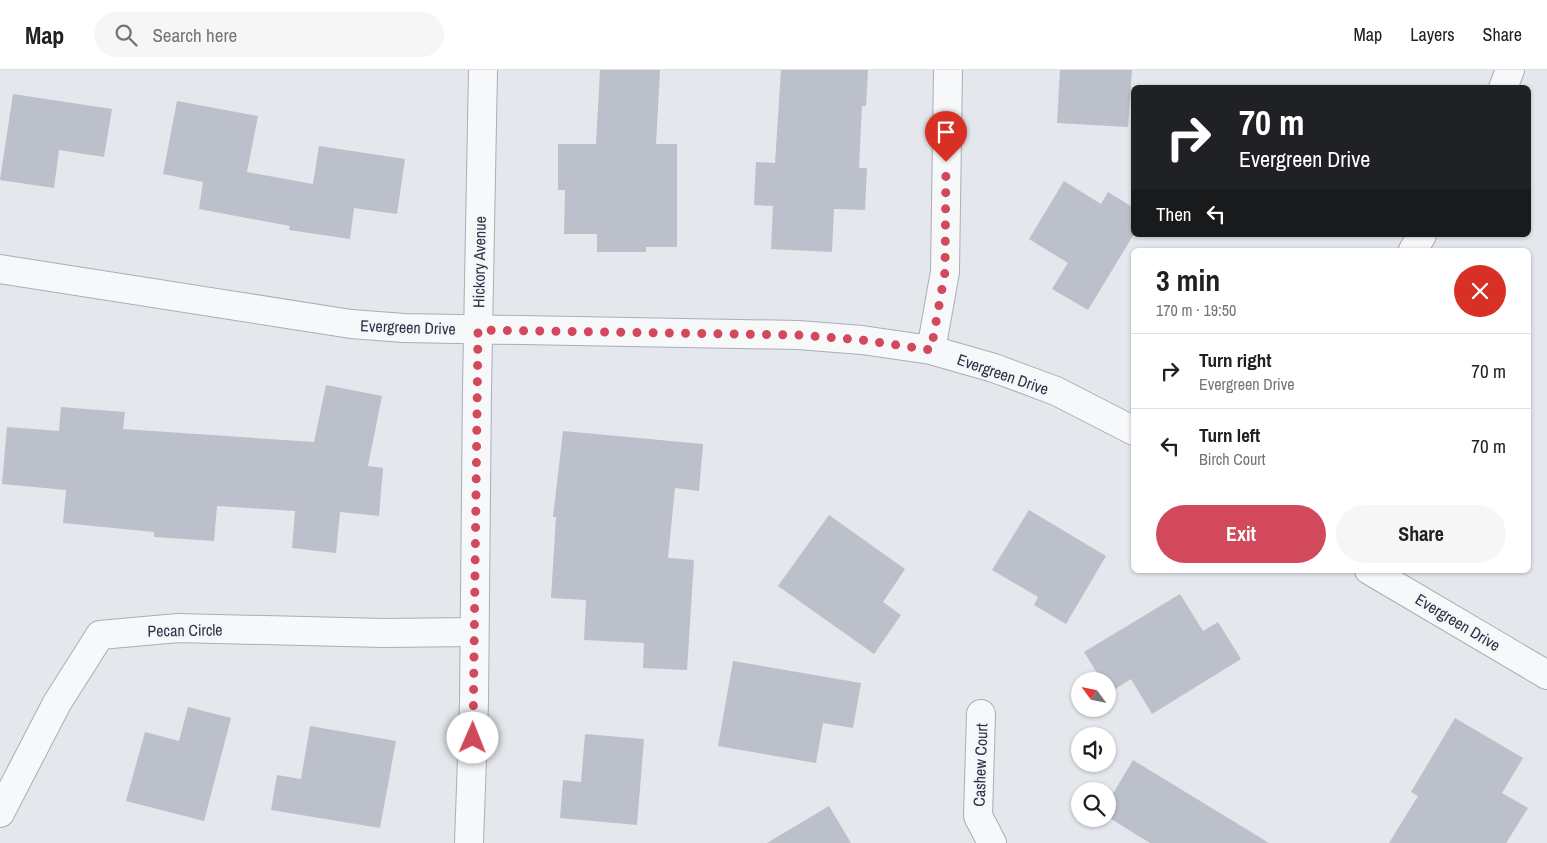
<!DOCTYPE html>
<html lang="en">
<head>
<meta charset="utf-8">
<style>
	:root { --surface:#fff; --page:#f6f6f6; --text:#202124; --muted:#757577; --line:#e0e0e0; --accent:#d1495b }
	body { margin:0; font-family:"Archivo Narrow",sans-serif; background:var(--page); color:var(--text); height:100vh; display:flex; flex-direction:column; font-size:19px; white-space:nowrap }
	* { box-sizing:border-box; margin:0 }
	p { font-size:16px; color:var(--muted) }
	.icon { flex:none; width:28px; height:28px; fill:none; stroke:currentColor; stroke-width:2; stroke-linecap:round; stroke-linejoin:round }
	.map { position:relative; flex:1; overflow:hidden }
	.drawer { position:absolute; left:1131px; top:178px; width:400px; height:325px; display:flex; flex-direction:column; background:var(--surface); border-radius:8px; box-shadow:0 1px 4px #0004 }
	.drawer>* { flex:none }
	.top-card { position:absolute; left:1131px; top:15px; width:400px; height:152px; border-radius:8px; box-shadow:0 1px 4px #0004; background:#202124; color:#fff; overflow:hidden }
	.needle { width:32px; rotate:303deg }
	.tools { position:absolute; left:1071px; top:602px; display:grid; gap:10px }
	.tools a { display:grid; place-items:center; width:45px; height:45px; border-radius:50%; background:var(--surface); box-shadow:0 1px 4px #0004; font-size:25px }
	.pin { position:absolute; display:grid; place-items:center; width:42px; height:42px; color:#fff; margin:-51px -21px; border-radius:50% 50% 50% 0; rotate:-45deg; box-shadow:0 0 5px #0007 }
	.pin .icon { rotate:45deg }
	.me { position:absolute; width:55px; margin:-28px; rotate:1deg; stroke-linejoin:round; filter:drop-shadow(0 0 4px #0008) }
	.turn { display:flex; align-items:center; gap:18px; height:105px; padding:0 25px; font-size:22px }
	.turn .icon { width:65px; height:65px; stroke-width:2.5 }
	.turn b { display:block; font-size:35px; line-height:42px }
	.then { display:flex; align-items:center; height:48px; padding:0 25px; background:#0003; gap:10px; font-size:19px }
	.round { display:grid; place-items:center; flex:none; width:52px; height:52px; border-radius:26px; background:var(--page) }
	.summary { display:flex; align-items:center; justify-content:space-between; height:85px; padding:0 25px }
	h1 { font-size:30px; font-weight:800; line-height:38px }
	.button { display:flex; gap:10px; margin-top:auto; padding:10px 25px }
	.button a { flex:1; height:58px; border-radius:30px; background:var(--accent); color:#fff; font-size:20px; font-weight:800; line-height:58px; text-align:center }
	.button a+a { background:var(--page); color:var(--text) }
	ul { padding:0; list-style:none }
	li { display:flex; align-items:center; gap:15px; height:75px; padding:0 25px; border-top:1px solid var(--line) }
	li div { flex:1 }
	li b { display:block; font-size:19px }
	li em { font-style:normal }
	header { display:flex; align-items:center; gap:30px; box-sizing:border-box; height:70px; padding:0 25px; background:var(--surface); border-bottom:1px solid var(--line) }
	header strong { font-size:24px }
	nav { display:flex; gap:28px; margin-inline-start:auto; font-size:18px }
	.search { width:350px; height:45px; background:var(--page); display:flex; align-items:center; gap:12px; box-sizing:border-box; padding:0 18px; border-radius:28px; color:var(--muted); font-size:19px }
	.map>svg:first-child { display:block }
</style>
</head>
<body>
<header>
<strong>Map</strong>
<div class="search"><svg class="icon" aria-label="search" viewBox="0 0 24 24"><circle cx="10" cy="10" r="6"/><path d="M15 15l6 6"/></svg>Search here</div>
<nav><a>Map</a><a>Layers</a><a>Share</a></nav>
</header>
<div class="map">
<svg width="1547" height="773" viewBox="0 0 1547 773">
	<rect width="100%" height="100%" fill="#e4e7ec"/>
	<!-- building -->
	<g fill="#bbc0ca">
		<path d="M 600,0 L 660,0 L 656,74 L 677,74 L 677,177 L 646,177 L 646,182 L 597,182 L 597,164 L 564,164 L 565,120 L 558,120 L 558,74 L 596,74 Z"/>
		<path d="M 781,0 L 868,0 L 866,36 L 862,36 L 859,98 L 867,98 L 865,140 L 834,139 L 832,182 L 771,179 L 773,136 L 754,135 L 756,92 L 775,93 Z"/>
		<path d="M 1060,0 L 1132,0 L 1128,57 L 1057,53 Z"/>
		<path d="M 13,24 L 112,39 L 104,87 L 59,80 L 54,118 L 0,110 Z"/>
		<path d="M 177,31 L 258,46 L 247,102 L 313,114 L 319,76 L 405,89 L 397,144 L 354,138 L 350,169 L 289,160 L 290,156 L 199,139 L 203,112 L 163,104 Z"/>
		<path d="M 1064,111 L 1101,134 L 1108,122 L 1134,138 L 1134,164 L 1088,240 L 1052,219 L 1068,193 L 1029,169 Z"/>
		<path d="M 326,315 L 382,326 L 368,396 L 383,398 L 379,446 L 340,442 L 336,483 L 292,478 L 295,441 L 217,436 L 214,471 L 154,467 L 154,462 L 63,453 L 66,420 L 2,414 L 7,357 L 59,361 L 61,337 L 125,342 L 123,359 L 314,372 Z"/>
		<path d="M 563,361 L 703,374 L 699,421 L 675,418 L 668,488 L 694,490 L 687,600 L 643,598 L 644,573 L 584,570 L 586,530 L 551,528 L 556,447 L 553,447 Z"/>
		<path d="M 1029,440 L 1106,486 L 1066,554 L 1034,535 L 1038,527 L 992,500 Z"/>
		<path d="M 829,445 L 905,499 L 883,532 L 901,545 L 874,584 L 778,516 Z"/>
		<path d="M 1180,524 L 1203,561 L 1218,552 L 1241,589 L 1152,644 L 1131,609 L 1109,623 L 1108,611 L 1102,611 L 1084,582 Z"/>
		<path d="M 733,591 L 861,613 L 853,658 L 823,653 L 816,693 L 718,676 Z"/>
		<path d="M 188,637 L 231,648 L 204,751 L 126,731 L 145,662 L 179,671 Z"/>
		<path d="M 1455,648 L 1523,688 L 1502,723 L 1528,738 L 1506,773 L 1389,773 L 1418,726 L 1411,722 Z"/>
		<path d="M 310,656 L 396,671 L 380,758 L 271,740 L 277,705 L 301,709 Z"/>
		<path d="M 585,664 L 644,669 L 637,755 L 560,748 L 563,710 L 581,712 Z"/>
		<path d="M 1133,690 L 1269,773 L 1150,773 L 1108,747 L 1108,732 Z"/>
		<path d="M 829,736 L 851,773 L 767,773 Z"/>
	</g>
	<g fill="none" stroke-linecap="round" stroke-linejoin="round">
		<defs>
			<g id="minor">
				<path d="M 1503,18 L 1510,0"/>
				<path d="M 1413,180 L 1422,165"/>
				<path d="M 0,199 L 351,254 L 404,258 L 798,265 L 862,270 L 931,280 L 994,298 L 1056,321 L 1134,361"/>
				<path d="M 931,280 L 945,202 L 948,0"/>
				<path d="M 1369,500 L 1547,605"/>
				<path d="M 981,644 L 978,746 L 992,773"/>
				<path d="M 0,743 L 57,633 L 100,565 L 178,558 L 384,563 L 474,562"/>
				<path d="M 469,773 L 474,632 L 477,318 L 483,0"/>
			</g>
		</defs>
		<!-- minor casing -->
		<use href="#minor" stroke="#a9aeb7" stroke-width="30"/>
		<!-- minor -->
		<use href="#minor" stroke="#f7f8fa" stroke-width="28"/>
	</g>
	<g fill="none" stroke-linecap="round" stroke-linejoin="round">
		<!-- route -->
		<path stroke="#d1495b" stroke-width="9" stroke-dasharray="0 16.2" d="M 473,668 L 478,260 L 798,265 L 862,270 L 931,280 L 945,202 L 946,92"/>
	</g>
	<g text-anchor="middle" stroke-width="4.5" stroke-linejoin="round" paint-order="stroke">
		<!-- street labels -->
		<g font-size="16" fill="#2b3445" stroke="#f4f6f9">
			<text transform="translate(479 192) rotate(-89)" y="6">Hickory Avenue</text>
			<text transform="translate(408 257) rotate(2)" y="6">Evergreen Drive</text>
			<text transform="translate(1003 304) rotate(19)" y="6">Evergreen Drive</text>
			<text transform="translate(1458 552) rotate(31)" y="6">Evergreen Drive</text>
			<text transform="translate(185 560) rotate(-1)" y="6">Pecan Circle</text>
			<text transform="translate(980 695) rotate(-88)" y="6">Cashew Court</text>
		</g>
	</g>
</svg>
<div class="tools">
<a><svg class="needle" viewBox="-14 -14 28 28"><path d="M0-13l5 13h-10z" fill="#e53935"/><path d="M0 13l5-13h-10z" fill="#757577"/></svg></a>
<a><svg class="icon" aria-label="sound" viewBox="0 0 24 24"><path d="M4 9h4l5-4v14l-5-4H4zM17 9q2 3 0 6"/></svg></a>
<a><svg class="icon" aria-label="search" viewBox="0 0 24 24"><circle cx="10" cy="10" r="6"/><path d="M15 15l6 6"/></svg></a>
</div>
<div class="pin" style="left:946px;top:92px;background:#d93025"><svg class="icon" aria-label="arrive" viewBox="0 0 24 24"><path d="M6 21V4h12l-3 4 3 4H6"/></svg></div>
<svg class="me" style="left:473px;top:668px" viewBox="-20 -20 40 40"><circle r="19" fill="#fff"/><path d="M0-13L10 11 0 6-10 11z" fill="#d1495b"/></svg>
<div class="top-card">
<div class="turn"><svg class="icon" aria-label="right" viewBox="0 0 24 24"><path d="M7 20v-9h11M14 6l5 5-5 5"/></svg><div><b>70 m</b>Evergreen Drive</div></div>
<div class="then">Then<svg class="icon" aria-label="left" viewBox="0 0 24 24"><path d="M17 20v-9H6M10 6l-5 5 5 5"/></svg></div>
</div>
<section class="drawer">
<div class="summary"><div><h1>3 min</h1><p>170 m · 19:50</p></div><a class="round" style="background:#d93025;color:#fff"><svg class="icon" aria-label="close" viewBox="0 0 24 24"><path d="M6 6l12 12M18 6L6 18"/></svg></a></div>
<ul>
<li><svg class="icon" aria-label="right" viewBox="0 0 24 24"><path d="M7 20v-9h11M14 6l5 5-5 5"/></svg><div><b>Turn right</b><p>Evergreen Drive</p></div><em>70 m</em></li>
<li><svg class="icon" aria-label="left" viewBox="0 0 24 24"><path d="M17 20v-9H6M10 6l-5 5 5 5"/></svg><div><b>Turn left</b><p>Birch Court</p></div><em>70 m</em></li>
</ul>
<div class="button"><a>Exit</a><a>Share</a></div>
</section>
</div>
</body>
</html>
